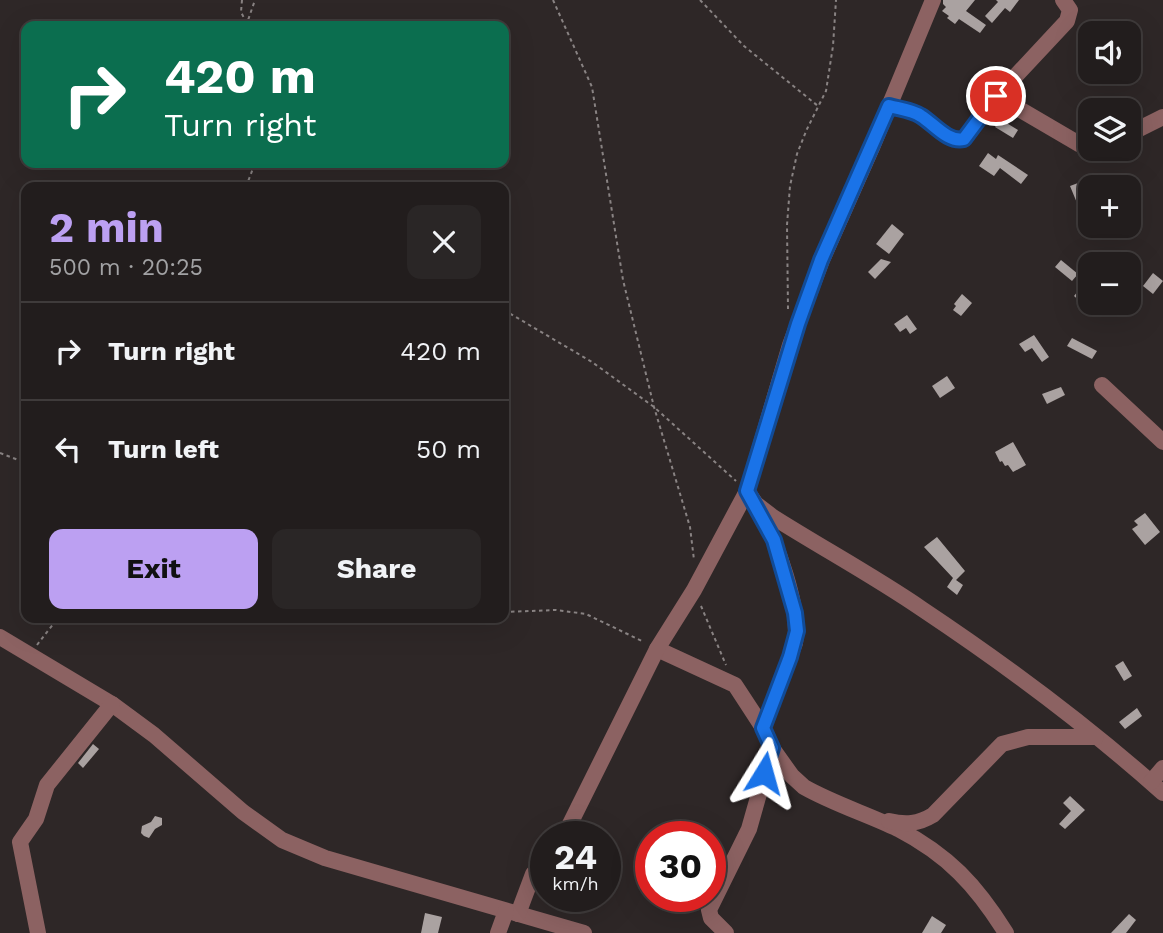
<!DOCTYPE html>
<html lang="en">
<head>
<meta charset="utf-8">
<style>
	:root { --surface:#221d1d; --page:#2a2626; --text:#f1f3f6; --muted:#a2a2a4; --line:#3f3b3b; --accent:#bca0f2 }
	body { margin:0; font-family:"Work Sans",sans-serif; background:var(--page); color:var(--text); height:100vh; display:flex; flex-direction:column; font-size:26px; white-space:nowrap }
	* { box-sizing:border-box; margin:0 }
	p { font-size:23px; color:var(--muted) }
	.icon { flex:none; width:38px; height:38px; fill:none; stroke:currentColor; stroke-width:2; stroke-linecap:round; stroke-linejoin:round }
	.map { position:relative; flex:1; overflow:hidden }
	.drawer { position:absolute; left:21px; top:182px; width:488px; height:441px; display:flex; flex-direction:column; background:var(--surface); border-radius:14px; box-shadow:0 7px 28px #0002,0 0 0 2px var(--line) }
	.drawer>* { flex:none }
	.banner { position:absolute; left:21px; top:21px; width:488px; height:147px; border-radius:14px; box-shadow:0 7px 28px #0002,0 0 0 2px var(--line); background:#0b6e4f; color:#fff; overflow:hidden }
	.fabs { position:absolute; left:1078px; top:21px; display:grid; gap:14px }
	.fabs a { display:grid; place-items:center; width:63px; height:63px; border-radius:14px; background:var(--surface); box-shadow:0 7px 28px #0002,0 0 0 2px var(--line); font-size:35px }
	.speed { position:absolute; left:530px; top:821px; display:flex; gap:14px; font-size:35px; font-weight:700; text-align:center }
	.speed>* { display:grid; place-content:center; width:91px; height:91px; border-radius:50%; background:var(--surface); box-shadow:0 7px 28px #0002,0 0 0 2px var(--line); line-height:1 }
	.speed small { font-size:18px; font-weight:400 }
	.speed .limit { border:10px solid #d22; background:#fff; color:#111 }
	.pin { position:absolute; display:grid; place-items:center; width:60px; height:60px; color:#fff; margin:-30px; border:4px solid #fff; border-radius:50%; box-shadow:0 2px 7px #0007 }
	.me { position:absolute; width:77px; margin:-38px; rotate:8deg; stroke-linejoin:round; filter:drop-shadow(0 0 5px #0008) }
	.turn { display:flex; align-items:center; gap:24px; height:147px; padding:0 28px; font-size:32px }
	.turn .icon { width:91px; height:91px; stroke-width:2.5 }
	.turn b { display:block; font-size:49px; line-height:60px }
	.round { display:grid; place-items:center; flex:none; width:74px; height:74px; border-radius:14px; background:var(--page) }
	.overview { display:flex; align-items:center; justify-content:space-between; height:119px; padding:0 28px }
	h1 { font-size:42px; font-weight:700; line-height:52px; color:var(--accent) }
	.cta { display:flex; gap:14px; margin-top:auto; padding:14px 28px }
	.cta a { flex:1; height:80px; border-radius:14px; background:var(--accent); color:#111; font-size:28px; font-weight:700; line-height:80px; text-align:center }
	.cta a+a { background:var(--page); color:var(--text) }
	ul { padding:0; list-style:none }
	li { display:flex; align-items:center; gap:21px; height:98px; padding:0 28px; border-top:2px solid var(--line) }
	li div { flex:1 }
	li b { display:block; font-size:26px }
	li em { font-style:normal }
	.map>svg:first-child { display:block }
</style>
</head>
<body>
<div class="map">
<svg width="1163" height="933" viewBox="0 0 1163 933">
	<rect width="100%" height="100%" fill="#2e2727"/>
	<!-- building -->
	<g fill="#aaa2a1">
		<path d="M 943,0 L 975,0 L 966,11 L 986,25 L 980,33 L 959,19 L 955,24 L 947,18 L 949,16 L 942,11 L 946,7 L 943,4 Z"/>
		<path d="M 996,0 L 1019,0 L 1010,12 L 1005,8 L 992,23 L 985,16 L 998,2 Z"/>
		<path d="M 1131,22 L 1137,45 L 1129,58 L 1129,23 Z"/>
		<path d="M 1000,119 L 1018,130 L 1013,138 L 995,127 Z"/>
		<path d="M 988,153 L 996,159 L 998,155 L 1028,175 L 1021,184 L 1000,168 L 994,176 L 979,166 Z"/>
		<path d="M 1086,180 L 1090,192 L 1089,225 L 1081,201 L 1077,203 L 1070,186 Z"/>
		<path d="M 892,224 L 904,234 L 889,254 L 876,244 Z"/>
		<path d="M 881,259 L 891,262 L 875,279 L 868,272 Z"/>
		<path d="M 1061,260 L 1078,274 L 1072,281 L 1055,267 Z"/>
		<path d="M 1153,273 L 1163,281 L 1153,294 L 1143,286 Z"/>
		<path d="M 1090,276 L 1090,293 L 1082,303 L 1074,296 Z"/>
		<path d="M 962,294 L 972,303 L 961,316 L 953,310 L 956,306 L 954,304 Z"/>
		<path d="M 907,315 L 917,329 L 910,334 L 906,328 L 900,332 L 894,324 Z"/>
		<path d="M 1034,335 L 1049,357 L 1042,362 L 1032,348 L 1025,352 L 1019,344 Z"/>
		<path d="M 1072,338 L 1097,351 L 1092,359 L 1067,346 Z"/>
		<path d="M 947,376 L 955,388 L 940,398 L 932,386 Z"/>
		<path d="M 1061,387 L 1065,395 L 1047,404 L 1042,394 Z"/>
		<path d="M 1013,442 L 1026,465 L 1013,472 L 1008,465 L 1005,466 L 1002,461 L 1000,462 L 995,452 Z"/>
		<path d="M 1145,513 L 1160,532 L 1145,545 L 1132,529 L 1138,525 L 1134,521 Z"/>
		<path d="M 937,537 L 965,571 L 956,580 L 963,585 L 957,595 L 947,587 L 953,578 L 924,547 Z"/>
		<path d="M 1123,661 L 1132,676 L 1124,681 L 1115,666 Z"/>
		<path d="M 1137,708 L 1142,716 L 1125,729 L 1119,722 Z"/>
		<path d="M 93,744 L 99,749 L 83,768 L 78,763 Z"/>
		<path d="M 1070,796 L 1085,810 L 1065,829 L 1059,824 L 1071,811 L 1063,803 Z"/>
		<path d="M 155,816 L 162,818 L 162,825 L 155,829 L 149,838 L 144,836 L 141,833 L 142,826 L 151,822 Z"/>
		<path d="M 425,913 L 442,917 L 438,933 L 421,933 Z"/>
		<path d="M 1129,914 L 1136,920 L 1126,933 L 1111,933 Z"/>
		<path d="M 932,916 L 946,925 L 941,933 L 922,933 Z"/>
	</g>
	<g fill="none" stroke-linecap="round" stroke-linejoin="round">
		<!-- path -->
		<g stroke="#898383" stroke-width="2" stroke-dasharray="3.5 3.5" stroke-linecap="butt">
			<path d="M 242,0 L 241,12 L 246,22"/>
			<path d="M 553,0 L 592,87 L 623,280 L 654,407 L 690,527 L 694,560"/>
			<path d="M 700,0 L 744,46 L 818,106"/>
			<path d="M 246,26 L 255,0"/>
			<path d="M 246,187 L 255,163"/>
			<path d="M 788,309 L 787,225 L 790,186 L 797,154 L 807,129 L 826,91 L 833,46 L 836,0"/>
			<path d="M 504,310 L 592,362 L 654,407 L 736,481"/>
			<path d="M 0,453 L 26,463"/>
			<path d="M 701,606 L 726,665"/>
			<path d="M 504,612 L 556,610 L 586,614 L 644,642"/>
			<path d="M 37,645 L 58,618"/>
		</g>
		<!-- minor -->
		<g stroke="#8c6262" stroke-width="16">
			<path d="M 997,96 L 1079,144 L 1090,147"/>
			<path d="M 889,106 C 900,109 912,110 921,116 C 934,123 948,143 964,139 L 997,96 L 1067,21 L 1070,10 L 1063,0"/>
			<path d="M 1129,134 L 1163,117"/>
			<path d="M 1102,385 L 1163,442"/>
			<path d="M 747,491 L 756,504 L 773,517 C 822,548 874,576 922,609 C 1006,665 1088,726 1163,793"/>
			<path d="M 759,509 C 776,541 801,608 795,643 L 763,728"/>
			<path d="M 0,637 L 112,704 L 154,735 L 243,812 L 282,840 L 325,858 L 584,933"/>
			<path d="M 657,649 L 735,685 L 763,728 L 772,748 L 792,776 L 804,787 C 834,804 867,814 898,829 C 948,855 976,885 1006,933"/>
			<path d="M 1151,782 L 1163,768"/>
			<path d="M 889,821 C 906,825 918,824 933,815 L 1002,744 L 1028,737 L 1096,737"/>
			<path d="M 564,836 L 657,649 L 694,590 L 747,491 L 790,345 L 822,260 L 873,145 L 933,0"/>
			<path d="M 518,914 L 533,874 L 546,859"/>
			<path d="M 38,933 L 20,842 L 36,819 L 47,785 L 112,704"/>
			<path d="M 498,933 L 506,911"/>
			<path d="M 726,933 L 711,918 L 709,910 L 749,829 L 772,748"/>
		</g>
	</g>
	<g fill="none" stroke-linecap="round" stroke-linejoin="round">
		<defs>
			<path id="route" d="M 764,773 L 772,748 L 763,728 L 790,657 L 797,631 L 795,613 L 774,540 L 747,491 L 798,324 L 821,260 L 889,106 C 900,109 912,110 921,116 C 934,124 948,143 964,139 L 996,96"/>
		</defs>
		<!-- route casing -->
		<use href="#route" stroke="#114b97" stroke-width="18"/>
		<!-- route -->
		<use href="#route" stroke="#1a73e8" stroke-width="12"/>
	</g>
</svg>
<div class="fabs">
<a><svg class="icon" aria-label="sound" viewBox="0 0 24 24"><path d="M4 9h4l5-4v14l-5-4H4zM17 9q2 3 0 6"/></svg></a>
<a><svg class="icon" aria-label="layers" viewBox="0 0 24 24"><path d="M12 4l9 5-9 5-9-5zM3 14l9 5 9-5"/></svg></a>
<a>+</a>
<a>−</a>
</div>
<div class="speed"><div>24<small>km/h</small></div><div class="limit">30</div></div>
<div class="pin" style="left:996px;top:96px;background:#d93025"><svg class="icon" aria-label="arrive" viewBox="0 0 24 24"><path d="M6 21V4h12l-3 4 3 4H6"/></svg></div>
<svg class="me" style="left:764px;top:773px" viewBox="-20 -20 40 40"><path d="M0-17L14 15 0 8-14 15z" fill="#1a73e8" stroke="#fff" stroke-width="4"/></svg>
<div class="banner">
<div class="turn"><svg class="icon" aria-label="right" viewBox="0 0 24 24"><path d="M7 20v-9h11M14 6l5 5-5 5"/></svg><div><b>420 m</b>Turn right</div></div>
</div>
<section class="drawer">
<div class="overview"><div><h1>2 min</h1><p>500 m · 20:25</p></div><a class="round"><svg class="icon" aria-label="close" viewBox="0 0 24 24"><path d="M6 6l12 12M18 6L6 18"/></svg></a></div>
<ul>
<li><svg class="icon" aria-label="right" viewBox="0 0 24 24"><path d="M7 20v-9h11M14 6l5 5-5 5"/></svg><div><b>Turn right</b></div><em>420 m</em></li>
<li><svg class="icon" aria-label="left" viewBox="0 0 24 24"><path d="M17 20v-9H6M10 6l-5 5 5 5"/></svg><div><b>Turn left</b></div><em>50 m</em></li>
</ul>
<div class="cta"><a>Exit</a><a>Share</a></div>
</section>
</div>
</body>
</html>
